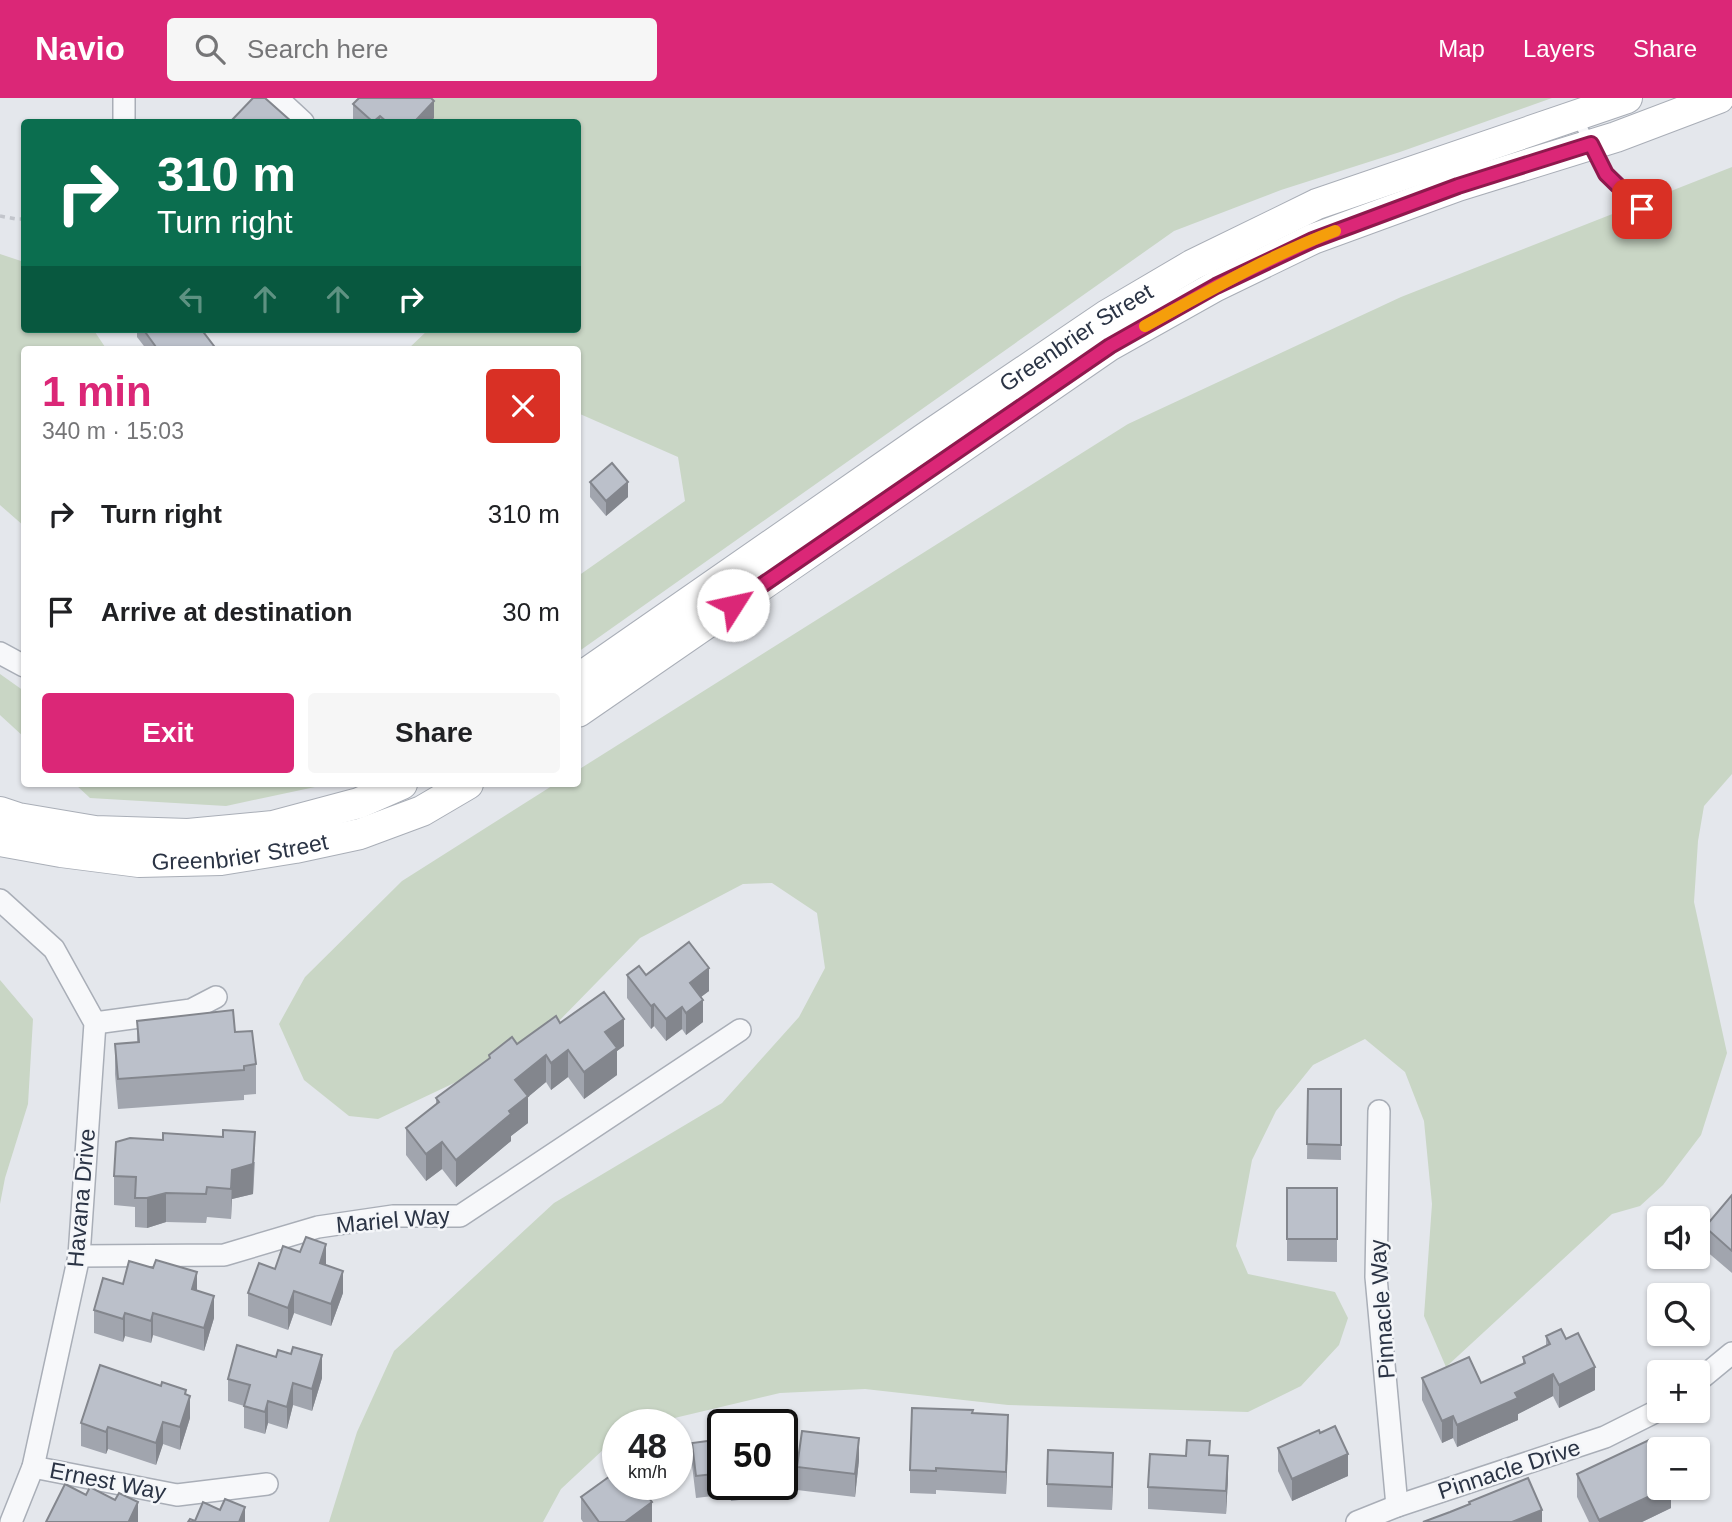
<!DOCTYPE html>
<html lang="en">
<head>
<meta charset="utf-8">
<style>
	:root { --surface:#fff; --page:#f6f6f6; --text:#202124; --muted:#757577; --accent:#db2777 }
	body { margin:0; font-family:Helvetica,sans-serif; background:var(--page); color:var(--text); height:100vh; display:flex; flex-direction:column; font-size:26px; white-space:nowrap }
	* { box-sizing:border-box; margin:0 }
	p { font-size:23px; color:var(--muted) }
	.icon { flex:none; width:38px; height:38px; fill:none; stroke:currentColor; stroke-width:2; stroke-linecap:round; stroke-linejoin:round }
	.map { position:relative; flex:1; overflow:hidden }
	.drawer { position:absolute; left:21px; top:248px; width:560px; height:441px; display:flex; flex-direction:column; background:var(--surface); border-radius:7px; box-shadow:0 2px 5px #0004 }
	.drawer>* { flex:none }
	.hud { position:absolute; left:21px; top:21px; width:560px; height:214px; border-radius:7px; box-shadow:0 2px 5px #0004; background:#0b6e4f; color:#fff; overflow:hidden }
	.controls { position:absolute; left:1647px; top:1108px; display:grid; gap:14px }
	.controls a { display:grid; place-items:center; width:63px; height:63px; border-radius:7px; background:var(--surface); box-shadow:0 2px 5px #0004; font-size:35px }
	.speed { position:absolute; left:602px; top:1311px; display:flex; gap:14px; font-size:35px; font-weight:700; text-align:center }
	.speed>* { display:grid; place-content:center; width:91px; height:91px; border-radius:50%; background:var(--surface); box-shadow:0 2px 5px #0004; line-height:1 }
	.speed small { font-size:18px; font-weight:400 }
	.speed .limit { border:4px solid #111; border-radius:10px; background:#fff; color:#111 }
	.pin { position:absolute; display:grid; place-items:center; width:60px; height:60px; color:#fff; margin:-30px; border-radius:14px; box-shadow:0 4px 10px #0006 }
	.me { position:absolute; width:77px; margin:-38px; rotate:55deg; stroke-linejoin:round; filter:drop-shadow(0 0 5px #0008) }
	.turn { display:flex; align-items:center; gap:24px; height:147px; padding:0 21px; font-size:32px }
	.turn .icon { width:91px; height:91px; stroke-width:2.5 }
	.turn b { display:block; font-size:49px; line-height:60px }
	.lanes { display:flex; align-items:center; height:66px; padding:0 21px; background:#0003; justify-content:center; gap:35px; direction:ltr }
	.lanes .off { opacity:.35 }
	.round { display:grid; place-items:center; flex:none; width:74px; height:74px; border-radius:7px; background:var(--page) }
	.summary { display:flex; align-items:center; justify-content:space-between; height:119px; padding:0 21px }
	h1 { font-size:42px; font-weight:700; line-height:52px; color:var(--accent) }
	.primary-button { display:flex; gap:14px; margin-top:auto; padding:14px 21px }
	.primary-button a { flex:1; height:80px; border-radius:7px; background:var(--accent); color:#fff; font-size:28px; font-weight:700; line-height:80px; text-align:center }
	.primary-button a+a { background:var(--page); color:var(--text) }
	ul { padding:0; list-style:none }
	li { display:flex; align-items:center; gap:21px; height:98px; padding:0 21px }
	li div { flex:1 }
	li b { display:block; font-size:26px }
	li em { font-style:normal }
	header { display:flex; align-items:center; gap:42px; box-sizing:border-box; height:98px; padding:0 35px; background:var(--accent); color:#fff }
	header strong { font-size:33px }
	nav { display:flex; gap:38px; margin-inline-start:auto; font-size:24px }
	.search { width:490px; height:63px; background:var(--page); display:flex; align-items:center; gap:18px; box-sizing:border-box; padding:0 24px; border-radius:7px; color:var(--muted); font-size:26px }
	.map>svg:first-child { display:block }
</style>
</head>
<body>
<header>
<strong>Navio</strong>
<div class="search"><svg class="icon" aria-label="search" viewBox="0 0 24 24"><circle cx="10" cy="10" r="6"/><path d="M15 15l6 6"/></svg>Search here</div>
<nav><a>Map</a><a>Layers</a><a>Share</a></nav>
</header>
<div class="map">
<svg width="1732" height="1424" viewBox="0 0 1732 1424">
	<rect width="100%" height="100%" fill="#e4e7ec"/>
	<!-- green -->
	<g fill="#c9d6c5">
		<path d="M 405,0 L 1552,0 L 1400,54 L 1281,92 L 1174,133 L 578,554 L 578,478 L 685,403 L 678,359 L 580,316 L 578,317 L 578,252 L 407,252 L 429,231 L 578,231 L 578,24 L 430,24 Z"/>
		<path d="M 1732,69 L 1732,676 L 1704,708 L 1698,743 L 1694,804 L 1727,955 L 1701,1037 L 1663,1087 L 1640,1108 L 1612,1116 L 1446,1269 L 1424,1218 L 1432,1106 L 1424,1023 L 1405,974 L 1365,941 L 1313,967 L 1276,1013 L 1252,1062 L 1236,1148 L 1248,1176 L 1335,1194 L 1348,1220 L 1339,1247 L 1301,1288 L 1248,1314 L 1008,1307 L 865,1291 L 780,1295 L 666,1322 L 657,1326 L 618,1326 L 618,1345 L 605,1350 L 561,1391 L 543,1424 L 329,1424 L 357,1334 L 394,1253 L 554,1105 L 722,1005 L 799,919 L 825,870 L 817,815 L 772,785 L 743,786 L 640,840 L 557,925 L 507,960 L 378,1021 L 349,1018 L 304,982 L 279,926 L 305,879 L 402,783 L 555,686 L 578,686 L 578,672 L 1128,326 L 1401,199 Z"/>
		<path d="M 0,156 L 24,164 L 24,231 L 93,231 L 107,252 L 24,252 L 24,428 L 0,407 Z"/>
		<path d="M 0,576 L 24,593 L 24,639 L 0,617 Z"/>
		<path d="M 75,686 L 329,686 L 226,708 L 90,700 Z"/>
		<path d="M 0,882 L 33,921 L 28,1006 L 5,1080 L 0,1106 Z"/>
	</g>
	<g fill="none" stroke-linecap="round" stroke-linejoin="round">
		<defs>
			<path id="lane" d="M 1577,20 L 1606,76 L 1641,111 L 1655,116"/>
			<g id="street">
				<path d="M 124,0 L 124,24"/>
				<path d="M 277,0 L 303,24"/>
				<path d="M 0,555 L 24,568"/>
				<path d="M 0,802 L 54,851 L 95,925 L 79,1158 L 33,1369 L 11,1424"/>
				<path d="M 95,925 L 191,912 L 216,899"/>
				<path d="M 1379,1013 L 1376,1179 L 1397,1408"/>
				<path d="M 79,1158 L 224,1157 L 318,1129 L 393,1118 L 460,1118 L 740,932"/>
				<path d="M 1698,1283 L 1732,1255"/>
				<path d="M 33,1369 L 177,1397 L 267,1386"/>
				<path d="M 1357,1424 L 1397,1408 L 1605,1339 L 1659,1312"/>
			</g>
			<g id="secondary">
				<path id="s1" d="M 578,581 L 925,340 L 1107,217 L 1192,167 L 1317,106 L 1627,0"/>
				<path d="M 578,614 L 1109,248 L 1216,188 L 1313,141 L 1458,88 L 1616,39 L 1719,0"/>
				<path d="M 0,714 L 18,720 L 95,733 L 188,736 L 273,728 L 359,705 L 402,686"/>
				<path id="s2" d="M 0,743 L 61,754 L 139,764 L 221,762 L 295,750 L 360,736 L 422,713 L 468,686"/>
			</g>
		</defs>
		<!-- lane casing -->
		<use href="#lane" stroke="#a9aeb7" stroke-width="13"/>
		<!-- street casing -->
		<use href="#street" stroke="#a9aeb7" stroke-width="24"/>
		<!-- secondary casing -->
		<use href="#secondary" stroke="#a9aeb7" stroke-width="32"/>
		<!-- path -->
		<path stroke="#c2c5cb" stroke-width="3.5" stroke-dasharray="5 5" stroke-linecap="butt" d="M 0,118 L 16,121 L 24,121"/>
		<!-- lane -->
		<use href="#lane" stroke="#f7f8fa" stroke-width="10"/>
		<!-- street -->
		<use href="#street" stroke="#f7f8fa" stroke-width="21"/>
		<!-- secondary -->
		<use href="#secondary" stroke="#fff" stroke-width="30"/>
	</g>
	<!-- wall -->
	<g fill="#a1a5ae">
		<path d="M 353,6 L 434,20 L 430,24 L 353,24 Z"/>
		<path d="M 137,231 L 201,231 L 217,252 L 147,252 L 137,239 Z"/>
		<path d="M 590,384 L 628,399 L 606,418 L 590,399 Z"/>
		<path d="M 627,877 L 646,877 L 709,893 L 701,899 L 703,924 L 686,937 L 682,931 L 666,943 L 654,928 L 651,931 L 627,900 Z"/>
		<path d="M 137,923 L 235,934 L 256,966 L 256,996 L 244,997 L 244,1002 L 118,1011 L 115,976 L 115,946 L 137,944 Z"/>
		<path d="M 560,925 L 624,948 L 617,953 L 617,977 L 584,1001 L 568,979 L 551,992 L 546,984 L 528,999 L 528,1025 L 511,1038 L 511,1043 L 456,1089 L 442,1071 L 426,1083 L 406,1057 L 406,1030 L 436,1006 L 436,1000 L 489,961 L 489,957 L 517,946 Z"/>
		<path d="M 1308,991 L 1341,991 L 1341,1062 L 1307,1061 Z"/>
		<path d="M 255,1064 L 253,1096 L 232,1101 L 231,1121 L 207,1119 L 206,1125 L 166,1124 L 147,1130 L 135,1129 L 135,1109 L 114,1107 L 114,1078 Z"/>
		<path d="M 1287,1090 L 1337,1090 L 1337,1164 L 1287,1163 Z"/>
		<path d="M 1732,1097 L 1732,1175 L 1705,1152 L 1705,1129 Z"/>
		<path d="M 326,1167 L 343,1195 L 331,1228 L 294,1215 L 288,1232 L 248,1218 L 248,1195 L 275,1171 Z"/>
		<path d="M 123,1186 L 197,1193 L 214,1220 L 204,1253 L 153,1237 L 151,1245 L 125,1238 L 123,1244 L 94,1235 L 94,1212 Z"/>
		<path d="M 1546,1238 L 1595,1292 L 1559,1310 L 1553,1298 L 1518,1316 L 1518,1322 L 1457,1349 L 1453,1340 L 1442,1345 L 1422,1302 L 1422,1280 L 1481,1285 L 1523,1266 L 1523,1259 L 1546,1248 Z"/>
		<path d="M 322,1280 L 312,1313 L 293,1307 L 287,1331 L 268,1325 L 265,1336 L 244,1330 L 244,1308 L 228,1303 L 228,1281 Z"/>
		<path d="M 186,1296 L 190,1320 L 180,1352 L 163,1346 L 156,1367 L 108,1351 L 106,1356 L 81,1348 L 81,1325 Z"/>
		<path d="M 973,1315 L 1008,1339 L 1006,1396 L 936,1392 L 936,1396 L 910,1395 L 910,1372 Z"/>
		<path d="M 723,1341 L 723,1386 L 755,1386 L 755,1400 L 731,1403 L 730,1396 L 696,1400 L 692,1367 L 692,1345 Z"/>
		<path d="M 1278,1350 L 1348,1378 L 1292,1403 L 1278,1373 Z"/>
		<path d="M 1210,1357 L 1228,1380 L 1226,1416 L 1148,1411 L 1148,1389 L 1186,1358 Z"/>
		<path d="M 859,1362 L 855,1399 L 797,1392 L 797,1369 Z"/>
		<path d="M 1577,1376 L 1671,1390 L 1671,1410 L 1642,1424 L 1589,1424 L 1577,1399 Z"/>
		<path d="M 1113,1377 L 1112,1412 L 1047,1409 L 1047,1386 Z"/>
		<path d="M 630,1391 L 652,1424 L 583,1424 L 581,1421 L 581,1399 Z"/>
	</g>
	<!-- shaded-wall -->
	<g fill="#83868d">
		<path d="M 434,3 L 434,20 L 430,24 L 416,24 L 416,22 Z"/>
		<path d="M 380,18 L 380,24 L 373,24 Z"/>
		<path d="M 628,384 L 628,399 L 606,418 L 606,403 Z"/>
		<path d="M 709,870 L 709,893 L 690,907 L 690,885 Z"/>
		<path d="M 703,902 L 703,924 L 686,937 L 686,915 Z"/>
		<path d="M 654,906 L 654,928 L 651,931 L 651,908 Z"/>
		<path d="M 682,909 L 682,931 L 666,943 L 666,921 Z"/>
		<path d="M 624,921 L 624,948 L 617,953 L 617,977 L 584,1001 L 584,974 L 605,934 Z"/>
		<path d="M 568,952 L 568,979 L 551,992 L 551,965 Z"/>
		<path d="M 546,957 L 546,984 L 528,999 L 528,1025 L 511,1038 L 511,1043 L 456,1089 L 456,1062 L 509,1013 L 515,982 Z"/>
		<path d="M 255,1034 L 253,1096 L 232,1101 L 231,1121 L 232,1072 Z"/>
		<path d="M 442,1044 L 442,1071 L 426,1083 L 426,1056 Z"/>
		<path d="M 166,1095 L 166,1124 L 147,1130 L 147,1100 Z"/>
		<path d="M 326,1146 L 326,1169 L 320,1165 Z"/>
		<path d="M 343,1173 L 343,1195 L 331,1228 L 331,1206 Z"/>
		<path d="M 197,1174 L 197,1196 L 192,1191 Z"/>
		<path d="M 294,1193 L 294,1215 L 288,1232 L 288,1210 Z"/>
		<path d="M 214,1198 L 214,1220 L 204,1253 L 204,1230 Z"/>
		<path d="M 125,1215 L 125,1238 L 123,1244 L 123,1221 Z"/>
		<path d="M 153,1215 L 153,1237 L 151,1245 L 151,1223 Z"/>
		<path d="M 322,1257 L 322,1280 L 312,1313 L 312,1291 Z"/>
		<path d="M 1595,1269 L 1595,1292 L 1559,1310 L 1559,1287 Z"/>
		<path d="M 1553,1276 L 1553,1298 L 1518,1316 L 1518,1322 L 1457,1349 L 1457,1327 L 1515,1295 Z"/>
		<path d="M 293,1285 L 293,1307 L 287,1331 L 287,1309 Z"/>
		<path d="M 186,1292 L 186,1311 L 190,1298 L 190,1320 L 180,1352 L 180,1329 Z"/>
		<path d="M 268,1303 L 268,1325 L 265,1336 L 265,1314 Z"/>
		<path d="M 1008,1317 L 1008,1339 L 1006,1396 L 1006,1374 Z"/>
		<path d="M 1453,1318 L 1453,1340 L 1442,1345 L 1442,1323 Z"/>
		<path d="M 163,1324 L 163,1346 L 156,1367 L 156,1345 Z"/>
		<path d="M 108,1329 L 108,1351 L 106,1356 L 106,1334 Z"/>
		<path d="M 859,1340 L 859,1362 L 855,1399 L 855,1376 Z"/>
		<path d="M 1113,1355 L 1113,1377 L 1112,1412 L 1112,1389 Z"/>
		<path d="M 1348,1356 L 1348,1378 L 1292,1403 L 1292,1381 Z"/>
		<path d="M 1228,1358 L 1228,1380 L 1226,1416 L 1226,1393 Z"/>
		<path d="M 1667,1390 L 1671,1390 L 1671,1410 L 1642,1424 L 1599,1424 L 1599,1422 Z"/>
		<path d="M 138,1404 L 138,1424 L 129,1424 Z"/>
		<path d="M 652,1404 L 652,1424 L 625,1424 Z"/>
		<path d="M 245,1409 L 245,1424 L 239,1424 Z"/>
		<path d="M 1542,1412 L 1542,1424 L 1512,1424 Z"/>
	</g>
	<!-- building -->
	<g fill="#bbc0ca" stroke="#83868d" stroke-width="2">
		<path d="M 253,0 L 265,0 L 292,24 L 230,24 Z"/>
		<path d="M 359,0 L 431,0 L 434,3 L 416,22 L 419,24 L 387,24 L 380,18 L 373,24 L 353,6 Z"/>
		<path d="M 143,231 L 201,231 L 217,252 L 152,252 L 156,249 Z"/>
		<path d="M 612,365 L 628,384 L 606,403 L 590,384 Z"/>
		<path d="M 689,844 L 709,870 L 690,885 L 703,902 L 686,915 L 682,909 L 666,921 L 654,906 L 651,908 L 627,877 L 639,868 L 646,877 Z"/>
		<path d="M 604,894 L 624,921 L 605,934 L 617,950 L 584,974 L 568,952 L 551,965 L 546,957 L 515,982 L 528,998 L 509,1013 L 511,1016 L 456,1062 L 442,1044 L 426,1056 L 406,1030 L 439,1004 L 436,1000 L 490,960 L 489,957 L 512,939 L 517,946 L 556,918 L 560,925 Z"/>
		<path d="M 233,912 L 235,934 L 252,933 L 256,966 L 244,968 L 244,972 L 118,981 L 115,946 L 139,944 L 137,923 Z"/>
		<path d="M 1308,991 L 1341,991 L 1341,1047 L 1307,1046 Z"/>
		<path d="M 223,1032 L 255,1034 L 253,1066 L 232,1072 L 231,1091 L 207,1089 L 206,1096 L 166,1095 L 147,1100 L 135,1100 L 136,1079 L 114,1078 L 116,1044 L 130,1040 L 163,1042 L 163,1035 L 223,1039 Z"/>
		<rect x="1287" y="1090" width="50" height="51"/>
		<path d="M 1732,1097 L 1732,1153 L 1705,1129 Z"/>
		<path d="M 306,1139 L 326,1146 L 320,1165 L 343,1173 L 331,1206 L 294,1193 L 288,1210 L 248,1195 L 259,1165 L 275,1171 L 283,1148 L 300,1154 Z"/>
		<path d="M 156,1162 L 197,1174 L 192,1191 L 214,1198 L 204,1230 L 153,1215 L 151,1223 L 125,1215 L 123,1221 L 94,1212 L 103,1180 L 123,1186 L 129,1163 L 153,1170 Z"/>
		<path d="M 1561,1231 L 1566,1241 L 1578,1235 L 1595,1269 L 1559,1287 L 1553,1276 L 1515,1295 L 1518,1300 L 1457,1327 L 1453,1318 L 1442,1323 L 1422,1280 L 1469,1259 L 1481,1285 L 1525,1265 L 1523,1259 L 1550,1246 L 1546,1238 Z"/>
		<path d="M 237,1247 L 276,1259 L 278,1252 L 291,1256 L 293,1249 L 322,1257 L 312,1291 L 293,1285 L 287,1309 L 268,1303 L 265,1314 L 244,1308 L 250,1287 L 228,1281 Z"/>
		<path d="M 100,1267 L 161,1288 L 162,1284 L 186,1292 L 185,1296 L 190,1298 L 180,1329 L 163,1324 L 156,1345 L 108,1329 L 106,1334 L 81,1325 Z"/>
		<path d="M 912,1310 L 973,1312 L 972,1315 L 1008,1317 L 1006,1374 L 936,1370 L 936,1373 L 910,1372 Z"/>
		<path d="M 1335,1328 L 1348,1356 L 1292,1381 L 1278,1350 L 1319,1332 L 1320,1335 Z"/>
		<path d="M 802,1333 L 859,1340 L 855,1376 L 797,1369 Z"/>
		<path d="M 723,1341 L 723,1375 L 696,1378 L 692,1345 Z"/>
		<path d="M 1187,1342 L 1210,1343 L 1209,1357 L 1228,1358 L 1226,1393 L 1148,1389 L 1150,1356 L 1186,1358 Z"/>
		<path d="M 1649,1342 L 1659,1363 L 1659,1390 L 1667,1390 L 1599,1422 L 1577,1376 Z"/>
		<path d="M 1048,1352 L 1113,1355 L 1112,1389 L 1047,1386 Z"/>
		<path d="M 617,1373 L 618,1374 L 618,1386 L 627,1386 L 630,1391 L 638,1386 L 652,1404 L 625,1424 L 599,1424 L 581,1399 Z"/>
		<path d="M 1528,1380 L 1542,1412 L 1512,1424 L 1423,1424 L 1450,1414 L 1470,1406 L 1469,1404 Z"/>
		<path d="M 65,1386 L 86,1397 L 90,1389 L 115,1402 L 119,1395 L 138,1404 L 129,1423 L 130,1424 L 46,1424 Z"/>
		<path d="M 225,1401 L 245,1409 L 239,1424 L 188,1424 L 190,1421 L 195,1423 L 203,1404 L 220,1412 Z"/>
	</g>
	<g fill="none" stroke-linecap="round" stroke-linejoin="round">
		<defs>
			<path id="route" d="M 733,507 L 1110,248 L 1216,188 L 1313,142 L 1458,88 L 1591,46 L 1606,76 L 1642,111"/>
		</defs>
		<!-- route casing -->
		<use href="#route" stroke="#8e194d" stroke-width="18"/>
		<!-- route -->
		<use href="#route" stroke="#db2777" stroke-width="12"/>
		<!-- slow -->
		<path stroke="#f59e0b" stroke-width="12" d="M 1145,228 C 1207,194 1269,158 1335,133"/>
	</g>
	<g text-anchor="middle" stroke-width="5" stroke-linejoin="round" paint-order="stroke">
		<!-- street labels -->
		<g font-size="23" fill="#2b3445" stroke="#f4f6f9">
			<text dy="8" stroke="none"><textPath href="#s1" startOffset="604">Greenbrier Street</textPath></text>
			<text dy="8" stroke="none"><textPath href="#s2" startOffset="242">Greenbrier Street</textPath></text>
			<text transform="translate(81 1100) rotate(-85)" y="8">Havana Drive</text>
			<text transform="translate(393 1122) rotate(-5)" y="8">Mariel Way</text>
			<text transform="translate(1382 1211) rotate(-94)" y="8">Pinnacle Way</text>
			<text transform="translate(1509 1371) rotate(-18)" y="8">Pinnacle Drive</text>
			<text transform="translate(108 1383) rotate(11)" y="8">Ernest Way</text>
		</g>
	</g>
</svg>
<div class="controls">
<a><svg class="icon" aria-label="sound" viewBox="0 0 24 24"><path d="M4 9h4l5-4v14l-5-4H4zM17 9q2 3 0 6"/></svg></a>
<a><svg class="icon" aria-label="search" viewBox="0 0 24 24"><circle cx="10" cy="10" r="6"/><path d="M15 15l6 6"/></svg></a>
<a>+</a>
<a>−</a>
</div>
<div class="speed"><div>48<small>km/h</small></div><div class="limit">50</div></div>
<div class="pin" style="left:1642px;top:111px;background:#d93025"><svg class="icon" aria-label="arrive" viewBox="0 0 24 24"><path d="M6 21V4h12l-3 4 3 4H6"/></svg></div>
<svg class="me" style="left:733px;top:507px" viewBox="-20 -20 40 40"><circle r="19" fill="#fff"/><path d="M0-13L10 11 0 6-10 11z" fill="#db2777"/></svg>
<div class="hud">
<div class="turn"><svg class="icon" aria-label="right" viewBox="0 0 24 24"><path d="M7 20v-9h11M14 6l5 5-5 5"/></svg><div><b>310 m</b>Turn right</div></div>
<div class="lanes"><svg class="icon off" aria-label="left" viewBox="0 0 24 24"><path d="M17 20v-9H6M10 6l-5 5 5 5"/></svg><svg class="icon off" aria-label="ahead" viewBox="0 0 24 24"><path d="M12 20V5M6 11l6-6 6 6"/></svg><svg class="icon off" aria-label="ahead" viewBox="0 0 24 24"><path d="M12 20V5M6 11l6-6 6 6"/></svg><svg class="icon" aria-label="right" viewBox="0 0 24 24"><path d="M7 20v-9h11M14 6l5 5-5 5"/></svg></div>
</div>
<section class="drawer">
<div class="summary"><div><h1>1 min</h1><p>340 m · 15:03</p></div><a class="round" style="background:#d93025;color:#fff"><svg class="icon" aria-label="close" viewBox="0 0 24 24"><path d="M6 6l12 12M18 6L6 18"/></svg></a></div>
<ul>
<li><svg class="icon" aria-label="right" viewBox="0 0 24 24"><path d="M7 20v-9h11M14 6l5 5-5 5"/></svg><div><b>Turn right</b></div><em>310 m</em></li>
<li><svg class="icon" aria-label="arrive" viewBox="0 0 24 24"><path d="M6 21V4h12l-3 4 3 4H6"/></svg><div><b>Arrive at destination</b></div><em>30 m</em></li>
</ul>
<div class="primary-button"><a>Exit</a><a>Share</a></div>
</section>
</div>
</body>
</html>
